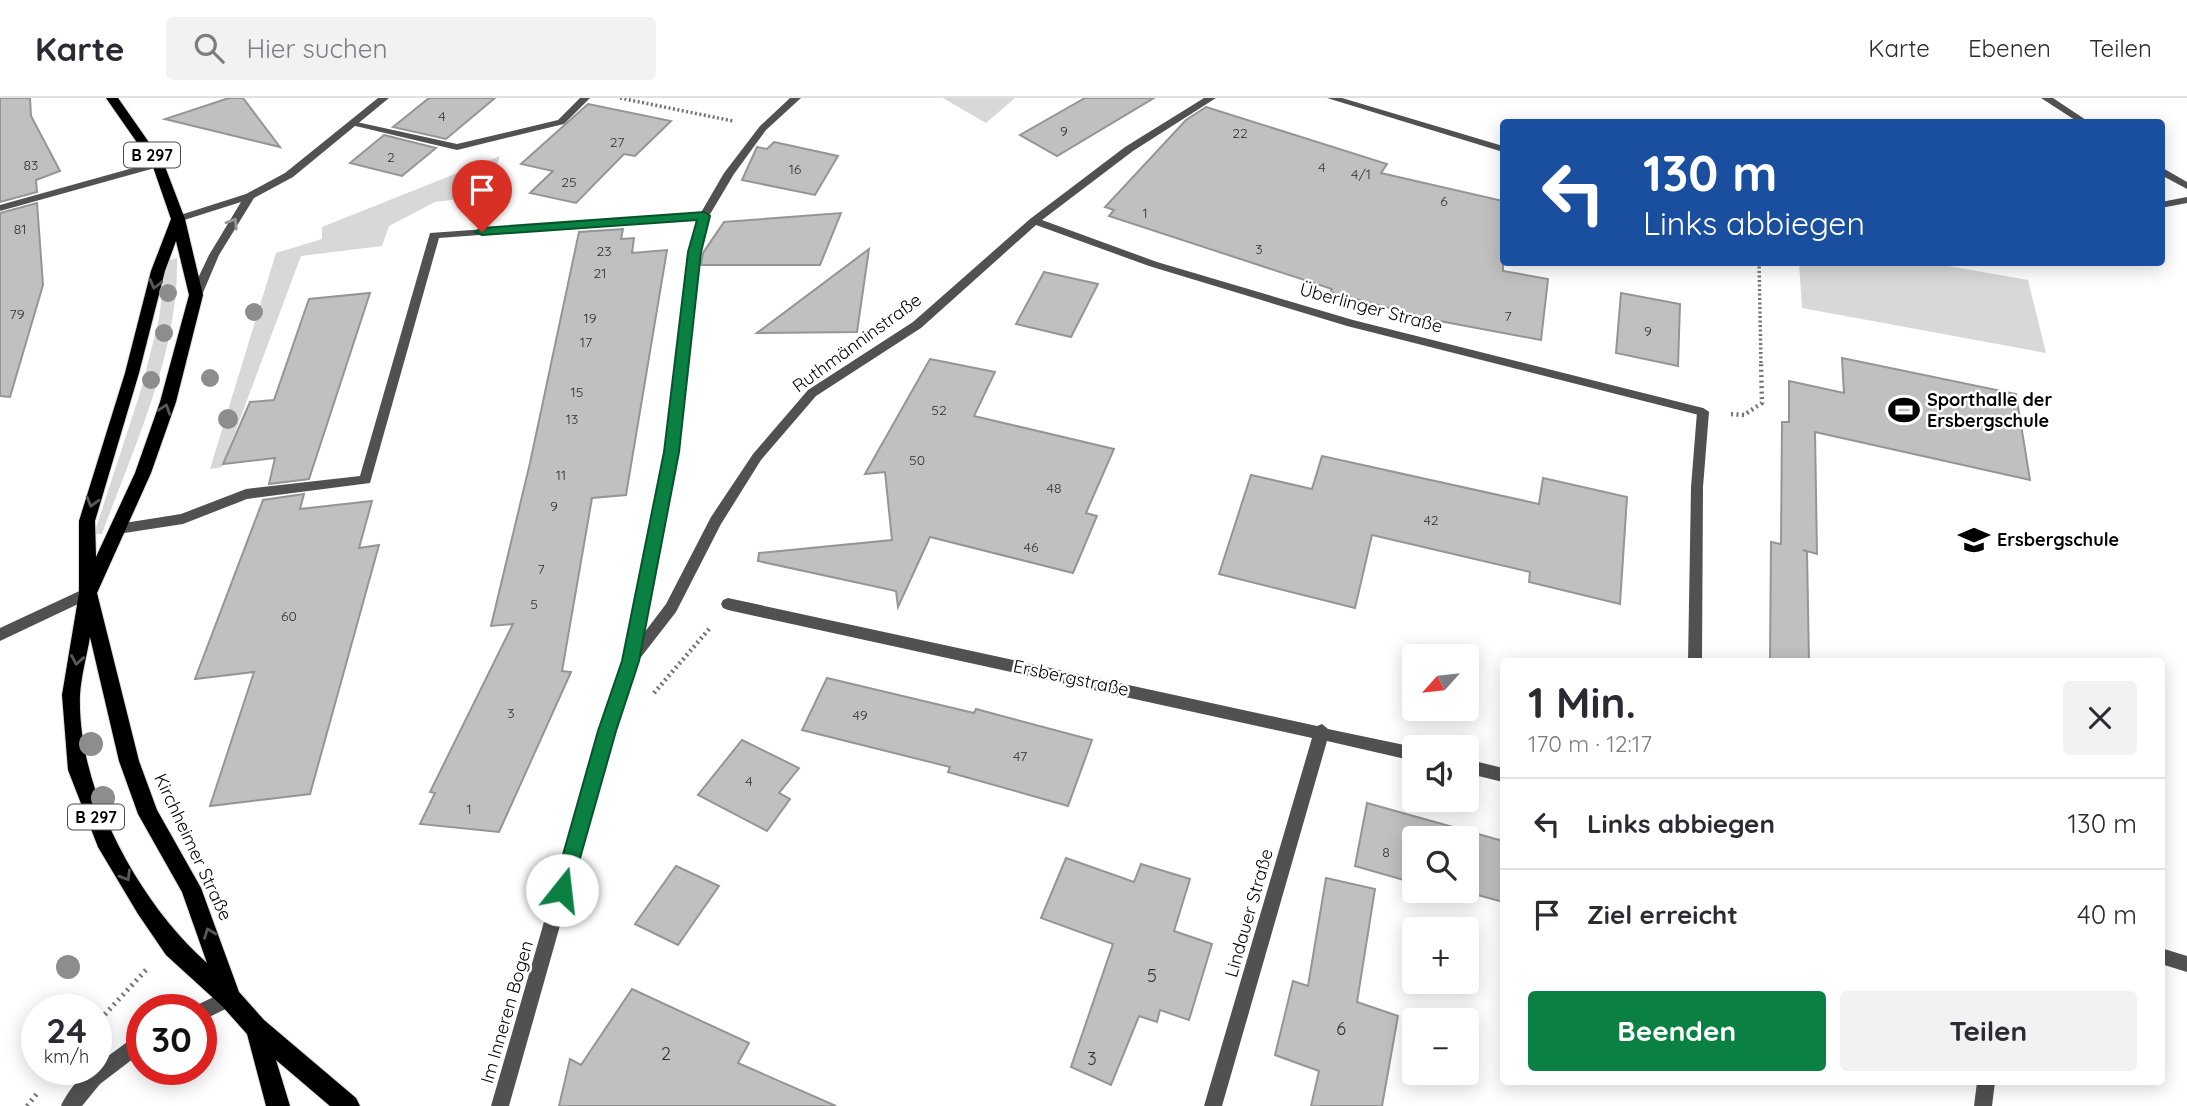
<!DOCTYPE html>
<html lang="de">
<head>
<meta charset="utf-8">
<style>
	:root { --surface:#fff; --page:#f2f2f3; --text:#2b2b33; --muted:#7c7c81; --line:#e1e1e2; --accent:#0b8043 }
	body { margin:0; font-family:Quicksand,sans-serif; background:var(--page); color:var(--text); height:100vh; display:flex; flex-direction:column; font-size:26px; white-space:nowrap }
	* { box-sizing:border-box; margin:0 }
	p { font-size:23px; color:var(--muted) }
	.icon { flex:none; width:38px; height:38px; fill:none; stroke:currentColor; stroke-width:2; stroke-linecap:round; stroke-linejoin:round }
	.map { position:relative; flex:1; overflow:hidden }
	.panel { position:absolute; left:1500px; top:560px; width:665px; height:427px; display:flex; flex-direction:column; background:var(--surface); border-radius:7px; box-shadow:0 4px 18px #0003 }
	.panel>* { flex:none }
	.banner { position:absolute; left:1500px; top:21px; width:665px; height:147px; border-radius:7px; box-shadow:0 4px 18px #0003; background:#1a4fa0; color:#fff; overflow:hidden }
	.needle { width:46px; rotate:243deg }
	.buttons { position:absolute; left:1402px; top:546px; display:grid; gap:14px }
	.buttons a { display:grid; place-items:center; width:77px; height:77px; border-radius:7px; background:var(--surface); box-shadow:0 4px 18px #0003; font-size:35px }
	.speed { position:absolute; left:21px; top:896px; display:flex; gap:14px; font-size:35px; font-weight:700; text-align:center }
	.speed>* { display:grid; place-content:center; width:91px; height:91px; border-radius:50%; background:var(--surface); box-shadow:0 4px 18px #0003; line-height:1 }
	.speed small { font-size:18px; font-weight:400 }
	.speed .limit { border:10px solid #d22; background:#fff; color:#111 }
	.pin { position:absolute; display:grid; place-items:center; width:60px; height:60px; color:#fff; margin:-72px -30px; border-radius:50% 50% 50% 0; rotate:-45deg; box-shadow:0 0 7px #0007 }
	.pin .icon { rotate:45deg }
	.me { position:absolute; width:77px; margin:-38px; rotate:16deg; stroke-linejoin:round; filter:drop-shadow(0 0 5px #0008) }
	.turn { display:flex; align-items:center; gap:24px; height:147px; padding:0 28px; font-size:32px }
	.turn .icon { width:91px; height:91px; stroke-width:2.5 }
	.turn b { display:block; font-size:49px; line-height:60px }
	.round { display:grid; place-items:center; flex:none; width:74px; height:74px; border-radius:7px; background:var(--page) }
	.headline { display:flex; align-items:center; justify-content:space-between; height:119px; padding:0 28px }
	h1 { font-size:42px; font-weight:700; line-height:52px }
	.action { display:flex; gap:14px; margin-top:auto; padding:14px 28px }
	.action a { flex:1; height:80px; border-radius:7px; background:var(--accent); color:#fff; font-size:28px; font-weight:700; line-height:80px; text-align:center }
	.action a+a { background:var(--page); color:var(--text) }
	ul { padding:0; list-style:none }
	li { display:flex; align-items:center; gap:21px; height:91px; padding:0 28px; border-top:2px solid var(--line) }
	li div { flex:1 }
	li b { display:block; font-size:26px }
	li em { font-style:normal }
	header { display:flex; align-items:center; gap:42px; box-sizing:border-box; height:98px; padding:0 35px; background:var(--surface); border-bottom:2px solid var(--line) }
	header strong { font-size:33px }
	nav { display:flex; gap:38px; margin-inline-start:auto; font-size:24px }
	.search { width:490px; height:63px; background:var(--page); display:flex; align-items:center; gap:18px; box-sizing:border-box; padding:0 24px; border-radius:7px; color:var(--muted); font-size:26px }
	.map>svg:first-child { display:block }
</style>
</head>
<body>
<header>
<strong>Karte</strong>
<div class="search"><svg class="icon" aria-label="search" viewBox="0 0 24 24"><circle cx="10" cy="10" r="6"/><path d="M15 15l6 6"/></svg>Hier suchen</div>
<nav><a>Karte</a><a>Ebenen</a><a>Teilen</a></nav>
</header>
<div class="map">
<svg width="2187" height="1008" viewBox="0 0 2187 1008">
	<rect width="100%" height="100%" fill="#fff"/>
	<!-- green -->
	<g fill="#d8d8d8">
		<path d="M 943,0 L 1015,0 L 986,25 Z"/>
		<path d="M 500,58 L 486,98 L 435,104 L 389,128 L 382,148 L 301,158 L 222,369 L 210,371 L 276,155 L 322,141 L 322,129 Z"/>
		<path d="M 177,160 C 179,255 134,348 102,436 L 94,436 L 141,292 L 159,221 L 166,163 Z"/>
		<path d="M 1799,165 L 1931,165 L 2028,182 L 2046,255 L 1802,210 Z"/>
	</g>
	<!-- building -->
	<g fill="#c0c0c0" stroke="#959595" stroke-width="2">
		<path d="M 0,0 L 30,0 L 31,18 L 60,73 L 36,82 L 37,94 L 0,104 Z"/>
		<path d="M 229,0 L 243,0 L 280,49 L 165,21 Z"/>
		<path d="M 429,0 L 495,0 L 446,41 L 393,29 Z"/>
		<path d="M 1085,0 L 1154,0 L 1057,58 L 1020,37 Z"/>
		<path d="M 588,6 L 671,23 L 635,58 L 624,56 L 576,105 L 530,95 L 553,73 L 521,66 Z"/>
		<path d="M 1206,9 L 1387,66 L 1381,75 L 1503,103 L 1503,173 L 1548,181 L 1541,242 L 1434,222 L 1330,194 L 1332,191 L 1109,118 L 1114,112 L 1105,109 L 1186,22 Z"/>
		<path d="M 384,37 L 436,50 L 402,78 L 350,65 Z"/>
		<path d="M 774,44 L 838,58 L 815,97 L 742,82 L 757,49 L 767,51 Z"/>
		<path d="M 37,105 L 43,187 L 10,299 L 0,298 L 0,115 Z"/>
		<path d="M 841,115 L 820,167 L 701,167 L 703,155 L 724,124 Z"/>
		<path d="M 623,131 L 621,141 L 634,140 L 632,155 L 667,152 L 626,397 L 592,400 L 562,573 L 571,574 L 499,734 L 420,726 L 435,695 L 430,694 L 513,526 L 491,528 L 530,365 L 579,134 Z"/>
		<path d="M 869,151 L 857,234 L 757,235 Z"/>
		<path d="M 1044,174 L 1098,186 L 1071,239 L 1016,226 Z"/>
		<path d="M 370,195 L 309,381 L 269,386 L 275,360 L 223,366 L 250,304 L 274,302 L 309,201 Z"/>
		<path d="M 1621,195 L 1680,206 L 1678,268 L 1616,255 Z"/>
		<path d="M 1842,260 L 2016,296 L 2030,382 L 1815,334 L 1817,456 L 1803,452 L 1807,454 L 1809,564 L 1770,564 L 1771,444 L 1781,446 L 1782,324 L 1789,324 L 1789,283 L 1844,295 Z"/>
		<path d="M 930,261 L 995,274 L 974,318 L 1114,351 L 1086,415 L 1097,418 L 1073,475 L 930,439 L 898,509 L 896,493 L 758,463 L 759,455 L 892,442 L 885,374 L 865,376 Z"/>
		<path d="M 1322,358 L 1539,406 L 1543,380 L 1627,399 L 1620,506 L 1529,484 L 1530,474 L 1372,437 L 1355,510 L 1219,476 L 1251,377 L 1312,391 Z"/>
		<path d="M 304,396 L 300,411 L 372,403 L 359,450 L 379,447 L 310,696 L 210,708 L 254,574 L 195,581 L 263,402 Z"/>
		<path d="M 827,580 L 974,615 L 976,611 L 1092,642 L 1068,708 L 948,674 L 950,669 L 802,632 Z"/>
		<path d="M 742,642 L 799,670 L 779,695 L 790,701 L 767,733 L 698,697 Z"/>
		<path d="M 1367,705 L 1503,743 L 1503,804 L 1463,793 L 1466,793 L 1466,740 L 1414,740 L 1414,785 L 1355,768 Z"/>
		<path d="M 1066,760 L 1134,784 L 1141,766 L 1190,781 L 1174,833 L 1212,846 L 1189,922 L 1160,912 L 1157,924 L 1139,918 L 1111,987 L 1071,969 L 1113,846 L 1041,820 Z"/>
		<path d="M 676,768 L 719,788 L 678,847 L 635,826 Z"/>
		<path d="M 1326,780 L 1375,791 L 1357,904 L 1398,918 L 1382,1008 L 1311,1008 L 1319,973 L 1275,957 L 1293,883 L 1308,888 Z"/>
		<path d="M 632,891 L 749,945 L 738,965 L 836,1008 L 559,1008 L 570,961 L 581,967 Z"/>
	</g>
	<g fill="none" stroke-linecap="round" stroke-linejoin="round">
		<defs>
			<path id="primary" d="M 106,0 L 118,0 L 164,66 L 185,121 L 203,197 L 176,304 L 151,375 L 97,495 L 139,663 L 157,712 L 201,790 L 239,894 L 264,922 L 356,1000 L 360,1008 L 330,1008 L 276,962 L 290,1008 L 266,1008 L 247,936 L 222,908 L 166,857 L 138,816 L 98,749 L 68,672 L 62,597 L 79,495 L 79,423 L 125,275 L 151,173 L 171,121 L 152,66 ZM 176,143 L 189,197 L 160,304 L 135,375 L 96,459 L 95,423 L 139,275 L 165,173 ZM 90,539 L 119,663 L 138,716 L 182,794 L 207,865 C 138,804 77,691 80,597 C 81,578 87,557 90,539 Z"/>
		</defs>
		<!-- primary casing -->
		<use href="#primary" stroke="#dbdbdb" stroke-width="2"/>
		<!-- path-far2 -->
		<g stroke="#737373" stroke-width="3.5" stroke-dasharray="2 2.5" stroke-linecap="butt">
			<path d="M 620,0 L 733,23"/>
			<path d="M 1759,164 L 1761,267"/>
		</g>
		<!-- path-far1 -->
		<g stroke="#737373" stroke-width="4.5" stroke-dasharray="2 3.5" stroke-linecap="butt">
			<path d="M 1731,316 L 1744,317 L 1762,305 L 1761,265"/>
			<path d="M 654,595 L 710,530"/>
		</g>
		<!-- path -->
		<g stroke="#737373" stroke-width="5" stroke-dasharray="2 4.5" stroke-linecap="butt">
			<path d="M 96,926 L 146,872"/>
			<path d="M 27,1008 L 39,993"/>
		</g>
		<!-- service -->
		<g fill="#515151" fill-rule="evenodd">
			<path d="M 580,0 L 590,0 L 564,26 L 457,52 L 347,26 L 352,23 L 457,46 L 558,22 Z"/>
			<path d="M 158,63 L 162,64 L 162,68 L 0,113 L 0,107 Z"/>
			<path d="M 704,115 L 709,118 L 708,120 L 439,140 L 370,385 L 247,401 L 183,426 L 118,436 L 111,431 L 118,426 L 181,416 L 246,391 L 360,378 L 430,135 Z"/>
			<path d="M 1703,310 L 1709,314 L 1703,389 L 1702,564 L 1688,564 L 1691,389 L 1697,314 Z"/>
		</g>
		<!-- minor -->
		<g fill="#515151" fill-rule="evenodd">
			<path d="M 790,0 L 801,0 L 766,32 L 734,76 L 709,118 L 700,154 L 678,354 L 644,535 L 666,506 L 711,419 L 753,356 L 808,292 L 913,224 L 1030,121 L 1125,49 L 1204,0 L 1216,0 L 1133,53 L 1042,122 L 1157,164 L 1353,222 L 1703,310 L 1709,314 L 1703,318 L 1347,228 L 1149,168 L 1036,127 L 921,230 L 816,298 L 761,362 L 721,426 L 676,514 L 638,563 L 615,633 L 509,1008 L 491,1008 L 599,633 L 624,563 L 666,354 L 690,154 L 699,118 L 724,75 L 760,28 Z"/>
			<path d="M 1327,0 L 1342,0 L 1503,48 L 1503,54 Z"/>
			<path d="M 2041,0 L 2053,0 L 2089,24 L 2078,24 Z"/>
			<path d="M 2161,69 L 2187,84 L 2187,91 L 2161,77 Z"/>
			<path d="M 2187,99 L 2187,105 L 2161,110 L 2161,104 Z"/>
			<path d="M 728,500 L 1317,628 L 1322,626 L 1328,631 L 1414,649 L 1414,663 L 1327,643 L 1222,1008 L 1204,1008 L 1312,640 L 728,512 L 723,510 L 721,506 L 723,502 Z"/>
			<path d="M 1466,661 L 1503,670 L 1503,684 L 1466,675 Z"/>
			<path d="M 2161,850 L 2187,858 L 2187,874 L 2161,866 Z"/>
			<path d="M 230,891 L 236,894 L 239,900 L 236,906 L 201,923 L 201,912 L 193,912 L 195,908 Z"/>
			<path d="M 142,933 L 142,954 L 100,986 L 82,1008 L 61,1008 C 66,996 83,972 96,971 L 96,967 Z"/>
			<path d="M 1977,984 L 1995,984 L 1992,1008 L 1974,1008 Z"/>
		</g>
		<!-- tertiary -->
		<g fill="#515151" fill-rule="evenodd">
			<path d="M 378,0 L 389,0 L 293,79 L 254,100 L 219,157 L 202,197 L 196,201 L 192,200 L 190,197 L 209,157 L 241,104 L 178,124 L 174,123 L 174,119 L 246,96 L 285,75 Z"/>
			<path d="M 88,489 L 93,491 L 95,495 L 93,499 L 0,543 L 0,530 Z"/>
		</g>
		<!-- primary -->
		<use href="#primary" fill="#000" fill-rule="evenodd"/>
	</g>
	<!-- trees -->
	<g fill="#8d8d8d">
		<circle cx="168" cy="195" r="9"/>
		<circle cx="254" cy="214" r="9"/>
		<circle cx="164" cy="235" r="9"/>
		<circle cx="210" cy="280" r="9"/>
		<circle cx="151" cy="282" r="9"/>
		<circle cx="228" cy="321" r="10"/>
		<circle cx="91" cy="646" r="12"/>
		<circle cx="103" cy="700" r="12"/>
		<circle cx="68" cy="869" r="12"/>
	</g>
	<!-- one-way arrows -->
	<defs><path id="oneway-chevron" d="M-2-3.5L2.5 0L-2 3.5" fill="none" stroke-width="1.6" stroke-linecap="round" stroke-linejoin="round" transform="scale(1.75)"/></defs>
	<use stroke="#979797" href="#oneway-chevron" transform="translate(233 125) rotate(-58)"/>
	<g stroke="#595959">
		<use href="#oneway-chevron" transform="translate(155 186) rotate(104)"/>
		<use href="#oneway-chevron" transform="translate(165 311) rotate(-71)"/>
		<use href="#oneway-chevron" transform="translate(92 404) rotate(106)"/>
		<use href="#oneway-chevron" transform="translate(77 562) rotate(100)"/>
		<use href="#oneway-chevron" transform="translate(126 778) rotate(59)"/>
		<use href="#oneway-chevron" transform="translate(209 835) rotate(-111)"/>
	</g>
	<!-- route -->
	<path fill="#0b8043" stroke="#07532c" stroke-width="2" d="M 704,114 L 710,118 L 701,154 L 679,354 L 639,563 L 616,633 L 571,792 L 569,799 L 562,801 L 555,799 L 553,792 L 598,633 L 622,563 L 664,354 L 688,154 L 697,122 L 482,137 L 475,134 L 482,130 Z"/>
	<!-- icons -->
	<defs>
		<symbol id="stadium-bare" viewBox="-9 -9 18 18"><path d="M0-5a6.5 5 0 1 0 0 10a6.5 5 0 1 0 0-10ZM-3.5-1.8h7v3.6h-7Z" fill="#000" stroke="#fff" stroke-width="2.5" paint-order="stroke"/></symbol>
		<symbol id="school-bare" viewBox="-9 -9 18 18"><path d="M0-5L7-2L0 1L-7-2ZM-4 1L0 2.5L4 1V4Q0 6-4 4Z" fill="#000" stroke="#fff" stroke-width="2.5" paint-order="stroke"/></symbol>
	</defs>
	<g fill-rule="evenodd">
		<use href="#stadium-bare" x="1882" y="290" width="44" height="44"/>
		<use href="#school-bare" x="1952" y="420" width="44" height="44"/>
	</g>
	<g text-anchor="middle" stroke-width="5" stroke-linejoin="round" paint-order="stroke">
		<!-- number labels -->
		<g font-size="14" fill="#303030">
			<text x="442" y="23">4</text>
			<text x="1064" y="38">9</text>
			<text x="1240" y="40">22</text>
			<text x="617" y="49">27</text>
			<text x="391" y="64">2</text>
			<text x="31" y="72">83</text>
			<text x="1322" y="74">4</text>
			<text x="795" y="76">16</text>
			<text x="1361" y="81">4/1</text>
			<text x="569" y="89">25</text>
			<text x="1444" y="108">6</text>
			<text x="1145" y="120">1</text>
			<text x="20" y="136">81</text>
			<text x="1259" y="156">3</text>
			<text x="604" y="158">23</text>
			<text x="600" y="180">21</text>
			<text x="17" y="221">79</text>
			<text x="1508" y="223">7</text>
			<text x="590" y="225">19</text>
			<text x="1648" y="238">9</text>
			<text x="586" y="249">17</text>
			<text x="577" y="299">15</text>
			<text x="939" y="317">52</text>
			<text x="572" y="326">13</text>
			<text x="917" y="367">50</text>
			<text x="561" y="382">11</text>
			<text x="1054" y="395">48</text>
			<text x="554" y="413">9</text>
			<text x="1431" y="427">42</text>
			<text x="1031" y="454">46</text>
			<text x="541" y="476">7</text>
			<text x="534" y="511">5</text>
			<text x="289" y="523">60</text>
			<text x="511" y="620">3</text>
			<text x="860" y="622">49</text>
			<text x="1020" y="663">47</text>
			<text x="749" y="688">4</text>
			<text x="469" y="716">1</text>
			<text x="1386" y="759">8</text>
		</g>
		<!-- shield labels -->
		<g fill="#fff" stroke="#4c4c4c" stroke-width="2">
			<rect x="124" y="44.5" width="56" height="25" rx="5"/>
			<rect x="68" y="706.5" width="56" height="25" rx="5"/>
		</g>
		<g font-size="16" font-weight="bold" fill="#000">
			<text x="152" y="63">B 297</text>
			<text x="96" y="725">B 297</text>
		</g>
		<!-- street labels -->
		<g font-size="18" fill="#000" stroke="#fff">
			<text transform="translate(1371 210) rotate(15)" y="6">Überlinger Straße</text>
			<text transform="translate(857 245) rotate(-36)" y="6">Ruthmänninstraße</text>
			<text transform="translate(1071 580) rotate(12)" y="6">Ersbergstraße</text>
			<text transform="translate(193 749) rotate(65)" y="6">Kirchheimer Straße</text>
			<text transform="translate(1249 815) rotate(-74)" y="6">Lindauer Straße</text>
			<text transform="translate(507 914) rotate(-74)" y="6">Im Inneren Bogen</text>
		</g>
		<!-- poi labels -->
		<g font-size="18" font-weight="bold" fill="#000" stroke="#fff" text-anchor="start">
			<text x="1927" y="308">Sporthalle der<tspan x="1927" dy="21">Ersbergschule</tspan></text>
			<text x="1997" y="448">Ersbergschule</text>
		</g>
		<!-- near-number labels -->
		<g font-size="18" fill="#303030">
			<text x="1152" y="884">5</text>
			<text x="1341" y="937">6</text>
			<text x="666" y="962">2</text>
			<text x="1092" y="967">3</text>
		</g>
	</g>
</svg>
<div class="buttons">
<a><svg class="needle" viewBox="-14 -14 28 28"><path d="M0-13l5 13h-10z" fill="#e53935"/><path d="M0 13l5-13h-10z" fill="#7c7c81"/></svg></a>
<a><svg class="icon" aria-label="sound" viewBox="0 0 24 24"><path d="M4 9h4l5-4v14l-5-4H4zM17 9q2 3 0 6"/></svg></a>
<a><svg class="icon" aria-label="search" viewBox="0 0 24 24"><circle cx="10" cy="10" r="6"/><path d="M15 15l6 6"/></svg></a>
<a>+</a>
<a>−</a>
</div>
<div class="speed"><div>24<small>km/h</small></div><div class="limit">30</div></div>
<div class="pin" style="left:482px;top:134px;background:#d93025"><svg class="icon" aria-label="arrive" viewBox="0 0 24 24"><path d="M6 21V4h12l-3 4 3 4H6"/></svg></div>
<svg class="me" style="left:562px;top:792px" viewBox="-20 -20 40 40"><circle r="19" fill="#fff"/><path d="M0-13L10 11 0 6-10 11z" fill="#0b8043"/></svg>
<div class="banner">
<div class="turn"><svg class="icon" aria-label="left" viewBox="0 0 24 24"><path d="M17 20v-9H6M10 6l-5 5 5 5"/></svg><div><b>130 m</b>Links abbiegen</div></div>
</div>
<section class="panel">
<div class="headline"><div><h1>1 Min.</h1><p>170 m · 12:17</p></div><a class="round"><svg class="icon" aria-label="close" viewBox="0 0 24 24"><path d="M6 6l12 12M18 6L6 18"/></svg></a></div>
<ul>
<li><svg class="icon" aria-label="left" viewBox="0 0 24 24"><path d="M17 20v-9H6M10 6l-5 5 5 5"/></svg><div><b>Links abbiegen</b></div><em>130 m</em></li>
<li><svg class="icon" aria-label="arrive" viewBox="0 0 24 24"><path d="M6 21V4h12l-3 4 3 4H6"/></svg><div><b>Ziel erreicht</b></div><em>40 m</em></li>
</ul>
<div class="action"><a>Beenden</a><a>Teilen</a></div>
</section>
</div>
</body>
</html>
